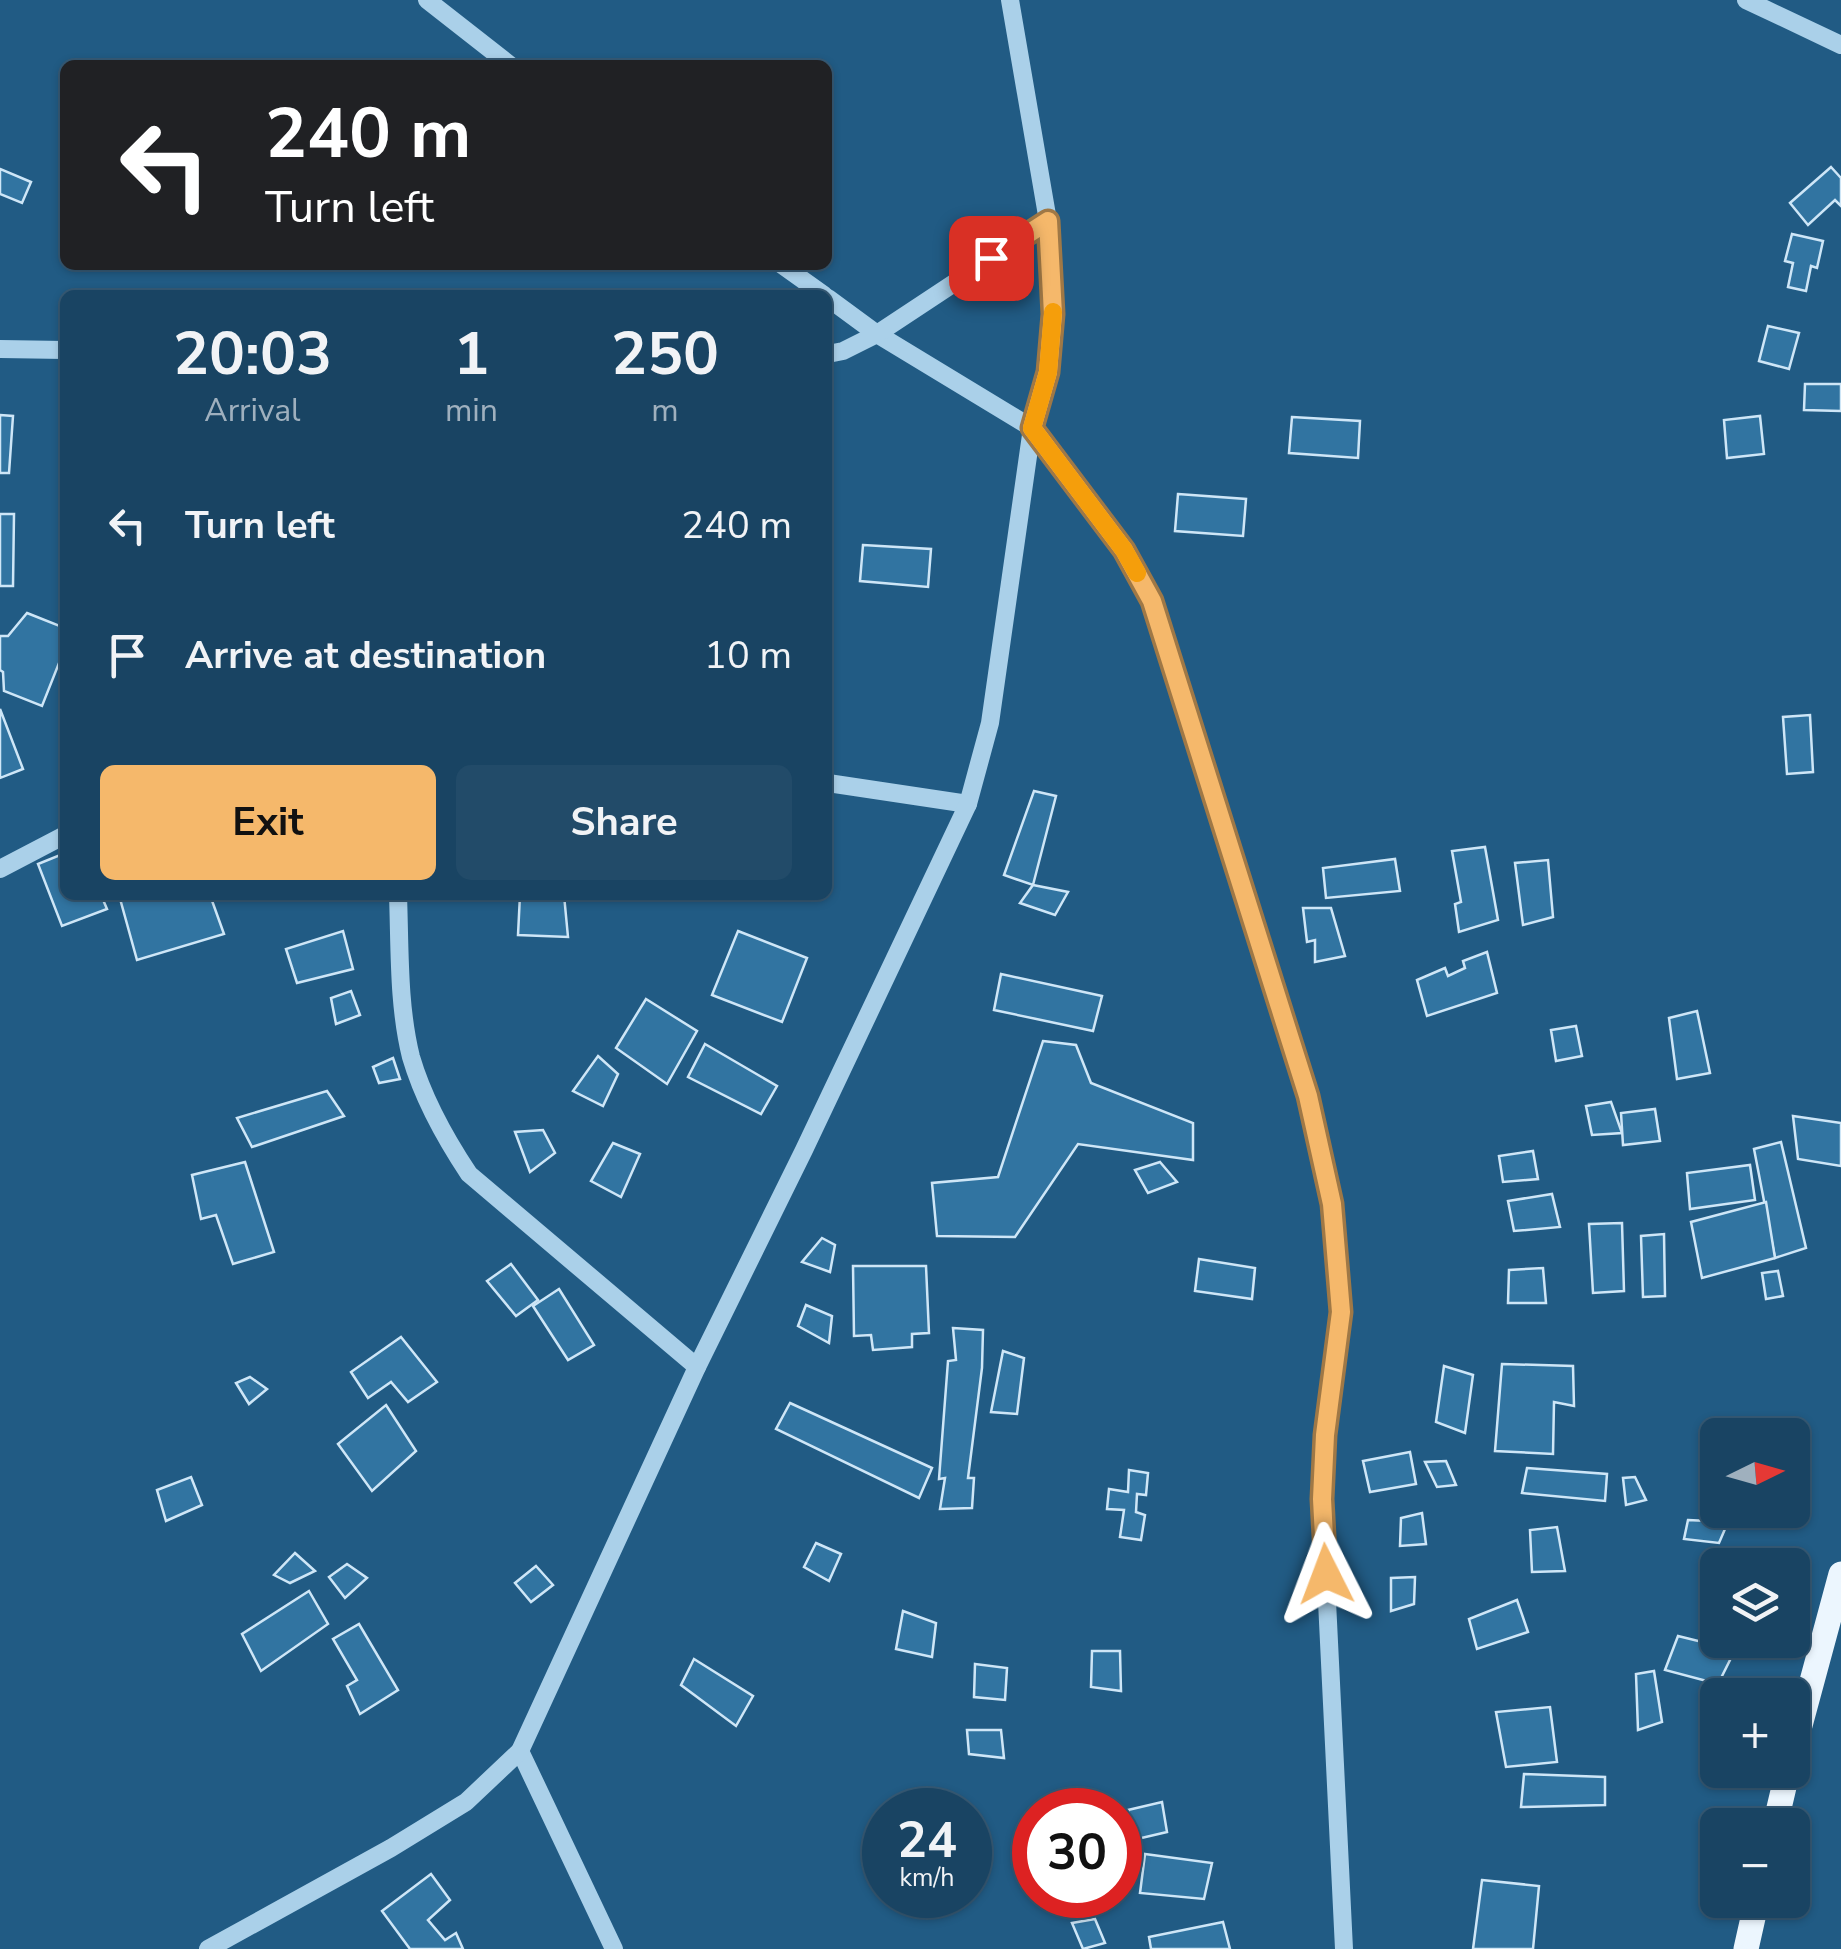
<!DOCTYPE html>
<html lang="en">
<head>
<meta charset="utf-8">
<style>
	:root { --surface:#194463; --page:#224b69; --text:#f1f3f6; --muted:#9fb0be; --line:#375c78; --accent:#f5b86b }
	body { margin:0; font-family:"Nunito Sans",sans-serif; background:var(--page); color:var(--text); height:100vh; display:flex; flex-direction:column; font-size:38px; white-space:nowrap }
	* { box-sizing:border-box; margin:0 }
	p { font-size:32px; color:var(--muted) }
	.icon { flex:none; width:55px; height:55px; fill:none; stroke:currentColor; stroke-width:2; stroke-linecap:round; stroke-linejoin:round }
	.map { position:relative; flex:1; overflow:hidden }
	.panel { position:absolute; left:60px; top:290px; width:772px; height:610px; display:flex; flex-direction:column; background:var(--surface); border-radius:15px; box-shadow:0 2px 8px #0004,0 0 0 2px var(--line) }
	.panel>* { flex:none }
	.guide { position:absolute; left:60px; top:60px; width:772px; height:210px; border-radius:15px; box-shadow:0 2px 8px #0004,0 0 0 2px var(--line); background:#202124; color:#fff; overflow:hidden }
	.needle { width:65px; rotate:85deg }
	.tools { position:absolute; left:1700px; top:1418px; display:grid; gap:20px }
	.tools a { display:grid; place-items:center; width:110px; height:110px; border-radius:15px; background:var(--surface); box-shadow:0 2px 8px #0004,0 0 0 2px var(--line); font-size:50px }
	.speed { position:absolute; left:862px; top:1788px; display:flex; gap:20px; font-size:50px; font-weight:700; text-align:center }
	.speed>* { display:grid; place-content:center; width:130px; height:130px; border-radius:50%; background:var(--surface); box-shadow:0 2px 8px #0004,0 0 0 2px var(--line); line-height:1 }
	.speed small { font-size:25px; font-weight:400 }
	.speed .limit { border:15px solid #d22; background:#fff; color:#111 }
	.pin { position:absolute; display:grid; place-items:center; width:85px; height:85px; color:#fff; margin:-42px; border-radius:20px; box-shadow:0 5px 15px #0006 }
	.me { position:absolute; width:110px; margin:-55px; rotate:357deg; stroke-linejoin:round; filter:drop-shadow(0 0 8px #0008) }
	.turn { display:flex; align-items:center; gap:35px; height:210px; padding:0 40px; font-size:45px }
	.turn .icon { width:130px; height:130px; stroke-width:2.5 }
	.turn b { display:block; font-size:70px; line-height:85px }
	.eta { display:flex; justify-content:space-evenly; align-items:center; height:170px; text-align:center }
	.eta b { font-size:60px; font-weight:700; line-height:70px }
	.button { display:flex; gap:20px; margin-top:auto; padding:20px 40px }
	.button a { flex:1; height:115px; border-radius:15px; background:var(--accent); color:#111; font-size:40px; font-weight:700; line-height:115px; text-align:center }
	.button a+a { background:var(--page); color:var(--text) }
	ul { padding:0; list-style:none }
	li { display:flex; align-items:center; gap:30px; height:130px; padding:0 40px }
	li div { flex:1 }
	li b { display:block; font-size:38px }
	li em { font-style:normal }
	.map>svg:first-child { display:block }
</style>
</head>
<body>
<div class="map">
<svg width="1841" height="1949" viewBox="0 0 1841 1949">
	<rect width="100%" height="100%" fill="#215b84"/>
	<!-- building -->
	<g fill="#3174a1" stroke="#cee6f7" stroke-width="2.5">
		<path d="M 1831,167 L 1841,178 L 1841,206 L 1835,200 L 1808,225 L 1790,203 Z"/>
		<path d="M 0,169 L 31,182 L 22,203 L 0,194 Z"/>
		<path d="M 1792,234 L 1823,241 L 1817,268 L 1811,266 L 1806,291 L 1788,287 L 1793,263 L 1785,261 Z"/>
		<path d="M 1768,326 L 1799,333 L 1789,369 L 1759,361 Z"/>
		<path d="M 1805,384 L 1841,384 L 1841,411 L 1804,410 Z"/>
		<path d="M 0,415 L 13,416 L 9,473 L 0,473 Z"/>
		<path d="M 1760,416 L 1764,454 L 1727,458 L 1724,420 Z"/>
		<path d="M 1292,417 L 1360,421 L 1358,458 L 1289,453 Z"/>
		<path d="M 1178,494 L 1246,499 L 1243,536 L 1175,531 Z"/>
		<path d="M 0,514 L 14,514 L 13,586 L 0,586 Z"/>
		<path d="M 863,545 L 931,549 L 928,587 L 860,581 Z"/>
		<path d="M 27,613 L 65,628 L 65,648 L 42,706 L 4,691 L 3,672 L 0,670 L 0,636 L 8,636 Z"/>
		<path d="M 0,709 L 23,769 L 0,778 Z"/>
		<path d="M 1810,715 L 1813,772 L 1787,774 L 1783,717 Z"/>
		<path d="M 1034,791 L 1056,796 L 1033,885 L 1004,875 Z"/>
		<path d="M 1485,847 L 1498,920 L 1459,932 L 1455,904 L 1461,902 L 1452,851 Z"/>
		<path d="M 65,853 L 65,895 L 101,895 L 107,909 L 62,926 L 38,864 Z"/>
		<path d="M 1395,859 L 1400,891 L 1326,898 L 1323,868 Z"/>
		<path d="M 1548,860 L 1553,917 L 1523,925 L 1515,863 Z"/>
		<path d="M 1033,885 L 1068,892 L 1055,915 L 1020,903 Z"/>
		<path d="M 119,895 L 210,895 L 224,934 L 137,960 Z"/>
		<path d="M 520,895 L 564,895 L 568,937 L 518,935 Z"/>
		<path d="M 1303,908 L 1331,908 L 1345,956 L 1315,962 L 1315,940 L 1307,942 Z"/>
		<path d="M 343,931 L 353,969 L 297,983 L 286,949 Z"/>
		<path d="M 738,931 L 807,958 L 782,1022 L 712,995 Z"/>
		<path d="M 1487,952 L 1497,993 L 1427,1016 L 1417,980 L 1445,968 L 1448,976 L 1465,968 L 1463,961 Z"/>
		<path d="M 1001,974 L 1102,996 L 1093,1031 L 994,1010 Z"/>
		<path d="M 351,991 L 360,1015 L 336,1024 L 331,998 Z"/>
		<path d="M 646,999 L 697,1031 L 667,1084 L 616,1048 Z"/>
		<path d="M 1697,1011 L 1710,1073 L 1677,1079 L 1669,1018 Z"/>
		<path d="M 1576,1026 L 1582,1056 L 1556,1061 L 1551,1030 Z"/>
		<path d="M 1043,1041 L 1076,1045 L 1091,1083 L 1193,1123 L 1193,1160 L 1078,1144 L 1015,1237 L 937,1236 L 932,1183 L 998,1177 Z"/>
		<path d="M 705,1044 L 777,1086 L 761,1114 L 688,1077 Z"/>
		<path d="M 598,1056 L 618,1074 L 603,1106 L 573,1091 Z"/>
		<path d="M 393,1058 L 400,1079 L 379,1083 L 373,1067 Z"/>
		<path d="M 327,1091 L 344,1116 L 252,1147 L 237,1118 Z"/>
		<path d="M 1611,1102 L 1622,1133 L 1592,1135 L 1586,1106 Z"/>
		<path d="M 1655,1109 L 1660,1141 L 1623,1145 L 1621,1113 Z"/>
		<path d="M 1793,1116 L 1841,1123 L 1841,1166 L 1798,1159 Z"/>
		<path d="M 543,1130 L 555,1153 L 530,1172 L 515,1132 Z"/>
		<path d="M 1781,1142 L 1806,1248 L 1775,1258 L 1754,1149 Z"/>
		<path d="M 613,1143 L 640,1154 L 621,1197 L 591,1181 Z"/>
		<path d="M 1533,1151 L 1538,1179 L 1503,1182 L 1499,1156 Z"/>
		<path d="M 245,1162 L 274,1252 L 233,1264 L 216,1215 L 201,1219 L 192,1175 Z"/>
		<path d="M 1160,1162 L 1177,1182 L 1148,1193 L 1135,1170 Z"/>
		<path d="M 1750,1165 L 1755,1200 L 1690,1209 L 1687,1173 Z"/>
		<path d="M 1552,1194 L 1560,1227 L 1514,1231 L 1508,1201 Z"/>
		<path d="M 1766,1202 L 1775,1258 L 1702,1278 L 1691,1222 Z"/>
		<path d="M 1622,1223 L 1624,1291 L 1593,1293 L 1589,1224 Z"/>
		<path d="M 1664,1234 L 1665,1296 L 1643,1297 L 1641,1236 Z"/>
		<path d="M 822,1238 L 835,1245 L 830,1272 L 802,1262 Z"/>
		<path d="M 1199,1259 L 1255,1268 L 1252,1299 L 1195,1291 Z"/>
		<path d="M 511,1264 L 538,1300 L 516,1316 L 487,1281 Z"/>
		<path d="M 853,1266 L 926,1266 L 929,1333 L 912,1334 L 912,1347 L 873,1350 L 871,1335 L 854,1336 Z"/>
		<path d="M 1543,1268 L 1546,1303 L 1508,1303 L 1509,1270 Z"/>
		<path d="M 1778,1271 L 1783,1296 L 1766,1299 L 1762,1273 Z"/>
		<path d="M 559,1289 L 594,1345 L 568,1360 L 533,1306 Z"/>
		<path d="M 806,1305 L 832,1316 L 829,1343 L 798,1326 Z"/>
		<path d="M 953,1328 L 983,1330 L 982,1368 L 968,1478 L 974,1478 L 972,1508 L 940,1509 L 945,1478 L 939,1479 L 948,1361 L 956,1360 Z"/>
		<path d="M 401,1337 L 437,1382 L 408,1402 L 391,1382 L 368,1398 L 351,1372 Z"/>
		<path d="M 1003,1351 L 1024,1358 L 1017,1414 L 991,1412 Z"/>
		<path d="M 1502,1364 L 1573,1366 L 1574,1406 L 1554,1402 L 1553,1454 L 1495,1451 Z"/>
		<path d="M 1444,1366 L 1473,1375 L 1465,1433 L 1436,1422 Z"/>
		<path d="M 250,1377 L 267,1389 L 249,1404 L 236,1383 Z"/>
		<path d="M 790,1403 L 932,1468 L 919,1498 L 776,1429 Z"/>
		<path d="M 386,1405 L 416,1451 L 372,1491 L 338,1444 Z"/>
		<path d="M 1410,1452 L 1416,1484 L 1370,1492 L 1363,1461 Z"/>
		<path d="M 1446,1461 L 1456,1485 L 1437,1487 L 1425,1462 Z"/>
		<path d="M 1527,1468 L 1607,1474 L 1605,1501 L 1522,1493 Z"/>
		<path d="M 1129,1470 L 1148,1473 L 1146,1495 L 1137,1494 L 1136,1512 L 1145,1515 L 1141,1540 L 1120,1537 L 1124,1510 L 1107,1509 L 1109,1489 L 1128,1492 Z"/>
		<path d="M 191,1477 L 202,1505 L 166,1521 L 157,1490 Z"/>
		<path d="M 1635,1477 L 1646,1500 L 1626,1505 L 1623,1478 Z"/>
		<path d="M 1422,1513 L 1426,1544 L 1400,1546 L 1401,1518 Z"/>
		<path d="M 1688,1520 L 1728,1522 L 1719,1543 L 1684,1539 Z"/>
		<path d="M 1557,1527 L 1565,1571 L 1532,1572 L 1530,1530 Z"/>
		<path d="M 816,1543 L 841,1554 L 829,1581 L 804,1567 Z"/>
		<path d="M 295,1553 L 315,1571 L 290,1583 L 274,1575 Z"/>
		<path d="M 347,1564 L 367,1578 L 345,1598 L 329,1577 Z"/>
		<path d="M 536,1566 L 553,1585 L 531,1602 L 515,1583 Z"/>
		<path d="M 1415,1577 L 1414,1604 L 1391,1611 L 1391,1578 Z"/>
		<path d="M 309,1591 L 328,1624 L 261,1671 L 242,1634 Z"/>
		<path d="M 1517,1600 L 1528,1632 L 1477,1649 L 1469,1619 Z"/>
		<path d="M 903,1611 L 936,1623 L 932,1657 L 896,1649 Z"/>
		<path d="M 359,1624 L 398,1690 L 360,1714 L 347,1686 L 357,1680 L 333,1639 Z"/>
		<path d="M 1678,1636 L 1735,1650 L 1718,1684 L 1665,1670 Z"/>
		<path d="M 1092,1651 L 1120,1651 L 1121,1691 L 1091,1687 Z"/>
		<path d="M 694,1659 L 753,1696 L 736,1726 L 681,1685 Z"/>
		<path d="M 975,1664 L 1007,1668 L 1005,1700 L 974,1697 Z"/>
		<path d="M 1654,1671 L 1662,1722 L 1638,1730 L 1636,1674 Z"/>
		<path d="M 1550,1707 L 1557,1762 L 1506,1767 L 1496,1712 Z"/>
		<path d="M 967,1730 L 1001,1730 L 1004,1758 L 969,1754 Z"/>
		<path d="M 1524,1774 L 1605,1777 L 1605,1805 L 1521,1807 Z"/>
		<path d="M 1162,1802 L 1167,1832 L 1133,1840 L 1128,1810 Z"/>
		<path d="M 1145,1854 L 1212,1863 L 1204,1899 L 1140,1893 Z"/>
		<path d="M 431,1874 L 450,1900 L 428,1920 L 445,1940 L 456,1933 L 463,1949 L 410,1949 L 382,1911 Z"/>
		<path d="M 1482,1880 L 1539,1886 L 1533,1949 L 1473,1949 Z"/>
		<path d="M 1095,1919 L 1105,1943 L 1083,1949 L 1072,1923 Z"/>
		<path d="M 1223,1922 L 1230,1949 L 1151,1949 L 1149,1937 Z"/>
	</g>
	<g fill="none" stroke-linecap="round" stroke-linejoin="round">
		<!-- minor -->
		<g stroke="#aad0e9" stroke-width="18">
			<path d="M 427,0 L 510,65"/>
			<path d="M 1746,0 L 1841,45"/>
			<path d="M 782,265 L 824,295"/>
			<path d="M 828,298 L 877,334 L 1032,428 L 1124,550 L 1152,601 L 1308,1095 L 1332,1204 L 1341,1312 L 1325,1435 L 1322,1499 L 1344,1949"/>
			<path d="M 0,349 L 65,350"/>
			<path d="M 828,354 L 843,351 L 877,334 L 1048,221 L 1010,0"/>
			<path d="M 828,783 L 968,804"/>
			<path d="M 0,869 L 65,835"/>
			<path d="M 398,895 C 400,948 398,1005 411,1057 C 423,1098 445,1138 469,1174 L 697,1367"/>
			<path d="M 520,1751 L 614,1949"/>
			<path d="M 208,1949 L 391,1848 L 466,1802 L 520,1751 L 697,1367 L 804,1150 L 968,804 L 990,723 L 1032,428 L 1048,373 L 1053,314 L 1048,221"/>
		</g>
		<!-- major -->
		<g stroke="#ecf6fe" stroke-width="25">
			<path d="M 1792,1755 L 1841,1574"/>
			<path d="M 1775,1825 L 1788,1770"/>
			<path d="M 1746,1949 L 1757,1900"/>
		</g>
	</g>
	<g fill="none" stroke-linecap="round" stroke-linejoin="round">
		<defs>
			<path id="route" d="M 991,258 L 1048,221 L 1053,314 L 1048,372 L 1032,428 L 1124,550 L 1152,601 L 1308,1096 L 1332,1204 L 1341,1312 L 1325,1435 L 1322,1499 L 1326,1574"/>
		</defs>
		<!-- route casing -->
		<use href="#route" stroke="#9f7846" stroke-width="25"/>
		<!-- route -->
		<use href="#route" stroke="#f5b86b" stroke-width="18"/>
		<!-- slow -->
		<path stroke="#f59e0b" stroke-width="18" d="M 1053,312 L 1048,372 L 1032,428 L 1124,550 L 1137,573"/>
	</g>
</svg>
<div class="tools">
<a><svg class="needle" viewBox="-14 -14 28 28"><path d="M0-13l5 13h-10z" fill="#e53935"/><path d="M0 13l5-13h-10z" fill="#9fb0be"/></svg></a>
<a><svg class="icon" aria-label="layers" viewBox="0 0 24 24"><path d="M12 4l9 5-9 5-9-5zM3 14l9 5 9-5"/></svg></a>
<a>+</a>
<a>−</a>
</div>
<div class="speed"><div>24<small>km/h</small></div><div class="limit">30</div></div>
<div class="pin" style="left:991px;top:258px;background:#d93025"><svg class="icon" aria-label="arrive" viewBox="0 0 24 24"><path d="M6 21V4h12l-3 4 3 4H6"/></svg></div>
<svg class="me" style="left:1326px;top:1574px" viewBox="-20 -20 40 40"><path d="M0-17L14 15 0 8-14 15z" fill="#f5b86b" stroke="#fff" stroke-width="4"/></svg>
<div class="guide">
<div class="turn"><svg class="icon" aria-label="left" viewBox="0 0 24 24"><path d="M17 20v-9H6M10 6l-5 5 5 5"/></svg><div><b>240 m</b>Turn left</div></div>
</div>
<section class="panel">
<div class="eta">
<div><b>20:03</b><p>Arrival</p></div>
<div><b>1</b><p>min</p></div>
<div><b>250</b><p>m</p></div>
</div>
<ul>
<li><svg class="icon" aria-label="left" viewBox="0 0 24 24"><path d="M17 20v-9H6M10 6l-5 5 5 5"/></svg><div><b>Turn left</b></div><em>240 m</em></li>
<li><svg class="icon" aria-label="arrive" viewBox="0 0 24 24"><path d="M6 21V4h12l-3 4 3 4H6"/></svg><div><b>Arrive at destination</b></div><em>10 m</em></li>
</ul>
<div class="button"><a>Exit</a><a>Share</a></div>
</section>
</div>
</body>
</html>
